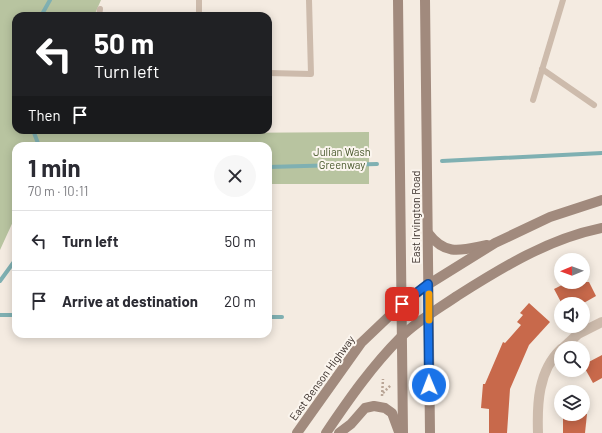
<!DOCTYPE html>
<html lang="en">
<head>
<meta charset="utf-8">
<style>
	:root { --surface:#fff; --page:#f7f7f7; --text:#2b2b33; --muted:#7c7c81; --line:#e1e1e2 }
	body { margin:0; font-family:Barlow,sans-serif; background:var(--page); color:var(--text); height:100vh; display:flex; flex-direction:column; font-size:15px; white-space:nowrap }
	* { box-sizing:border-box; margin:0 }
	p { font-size:13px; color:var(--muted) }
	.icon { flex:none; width:22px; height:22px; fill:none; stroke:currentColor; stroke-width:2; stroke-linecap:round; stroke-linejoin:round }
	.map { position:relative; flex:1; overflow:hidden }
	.details { position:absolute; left:12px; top:142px; width:260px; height:196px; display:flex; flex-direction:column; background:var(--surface); border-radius:12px; box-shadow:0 2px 10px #0003 }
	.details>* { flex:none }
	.guide { position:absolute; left:12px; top:12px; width:260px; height:122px; border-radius:12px; box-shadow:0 2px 10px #0003; background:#202124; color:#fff; overflow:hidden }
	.needle { width:26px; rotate:269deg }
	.fabs { position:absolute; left:554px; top:253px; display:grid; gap:8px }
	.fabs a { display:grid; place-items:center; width:36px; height:36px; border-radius:50%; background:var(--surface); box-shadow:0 2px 10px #0003; font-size:20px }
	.pin { position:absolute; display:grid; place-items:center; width:34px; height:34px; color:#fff; margin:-17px; border-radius:8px; box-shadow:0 2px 6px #0006 }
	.me { position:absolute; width:44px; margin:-22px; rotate:359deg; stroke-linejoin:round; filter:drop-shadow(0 0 3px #0008) }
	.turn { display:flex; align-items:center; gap:14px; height:84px; padding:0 16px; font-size:18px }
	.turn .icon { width:52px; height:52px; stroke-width:2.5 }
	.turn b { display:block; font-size:28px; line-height:34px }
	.then { display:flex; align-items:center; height:38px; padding:0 16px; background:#0003; gap:8px; font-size:15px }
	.round { display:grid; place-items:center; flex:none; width:42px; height:42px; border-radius:21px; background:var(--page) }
	.summary { display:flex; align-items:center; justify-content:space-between; height:68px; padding:0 16px }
	h1 { font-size:24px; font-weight:700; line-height:30px }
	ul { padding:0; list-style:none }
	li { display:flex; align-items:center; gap:12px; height:60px; padding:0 16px; border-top:1px solid var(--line) }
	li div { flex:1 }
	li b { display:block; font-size:15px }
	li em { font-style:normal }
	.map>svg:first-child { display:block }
</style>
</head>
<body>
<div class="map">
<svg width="602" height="433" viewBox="0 0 602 433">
	<rect width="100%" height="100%" fill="#f4ebe1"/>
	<!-- green -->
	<path fill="#b8c4a0" d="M 0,0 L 101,0 L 94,16 L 16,16 L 16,130 L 50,130 L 49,134 L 369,132 L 369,184 L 268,184 L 268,146 L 16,146 L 16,215 L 0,250 Z"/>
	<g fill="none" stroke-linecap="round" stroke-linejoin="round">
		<!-- stream -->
		<g stroke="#7fb0b2" stroke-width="4">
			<path d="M 41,16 L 50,0"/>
			<path d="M 33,130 L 39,146"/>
			<path d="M 442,161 L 602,153"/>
			<path d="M 268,167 L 377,164"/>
			<path d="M 0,281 L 16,259"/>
			<path d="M 0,315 L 16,315"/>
			<path d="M 268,317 L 282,317"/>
		</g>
	</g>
	<!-- building -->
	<g fill="#c8694b">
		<path d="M 568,282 L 589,282 L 596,296 L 582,304 L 562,304 L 554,289 Z"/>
		<path d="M 529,303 L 550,322 L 529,345 L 510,389 L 507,433 L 489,433 L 489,409 L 481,408 L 483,384 L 485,384 L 503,342 L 505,343 L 521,325 L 517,322 L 523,315 L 520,313 Z"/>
		<path d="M 602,355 L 602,378 L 593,383 L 583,365 Z"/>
		<path d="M 563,414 L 587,414 L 585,433 L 563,433 Z"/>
	</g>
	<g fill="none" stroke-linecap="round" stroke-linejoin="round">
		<!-- path -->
		<g stroke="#b9a596" stroke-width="2.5" stroke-dasharray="2 2" stroke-linecap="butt">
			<path d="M 383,393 L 391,385"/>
			<path d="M 382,396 L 383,379"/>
		</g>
		<!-- service -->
		<g stroke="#cdbbac" stroke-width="6">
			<path d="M 199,0 L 199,16"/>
			<path d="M 99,16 L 100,9"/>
			<path d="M 542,69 L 594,105"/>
			<path d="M 268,73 L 311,74 L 309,0"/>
			<path d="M 533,100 L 563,0"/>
		</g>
		<!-- minor -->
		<g stroke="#cdbbac" stroke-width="10">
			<path d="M 563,348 L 578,334 L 602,322"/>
			<path d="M 538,433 C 537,404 538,371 561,349"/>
		</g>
		<!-- secondary -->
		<g stroke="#a18a7d" stroke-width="10">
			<path d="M 398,0 L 403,433"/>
			<path d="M 425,0 L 430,433"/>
			<path d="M 428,233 C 446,257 462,250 487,245"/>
			<path d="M 297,433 L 361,343 L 402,304 L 429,284 L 495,243 L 550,217 L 602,200"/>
			<path d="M 326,433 C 349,399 372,366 401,337 C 417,321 438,309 457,296 C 503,267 548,239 602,228"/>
			<path d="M 339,433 L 351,424 L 365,408 L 374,406 L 385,408 L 392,413 L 399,432"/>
		</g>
	</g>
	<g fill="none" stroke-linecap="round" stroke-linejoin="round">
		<defs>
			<path id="route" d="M 402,304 L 428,284 L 429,385"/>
		</defs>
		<!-- route casing -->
		<use href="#route" stroke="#114b97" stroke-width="10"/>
		<!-- route -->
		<use href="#route" stroke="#1a73e8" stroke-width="7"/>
		<!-- slow -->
		<path stroke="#f59e0b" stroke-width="7" d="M 429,294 L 429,320"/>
	</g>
	<g text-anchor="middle" stroke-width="4" stroke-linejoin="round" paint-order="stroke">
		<!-- park labels -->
		<g font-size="11" fill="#4a5a2e" stroke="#fbf5ee">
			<text x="342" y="156">Julian Wash<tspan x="342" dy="13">Greenway</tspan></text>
		</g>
		<!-- street labels -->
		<g font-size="11" fill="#3b302b" stroke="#fbf5ee">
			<text transform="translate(416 217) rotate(-90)" y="4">East Irvington Road</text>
			<text transform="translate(322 378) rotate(-54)" y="4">East Benson Highway</text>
		</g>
	</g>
</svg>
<div class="fabs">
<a><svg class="needle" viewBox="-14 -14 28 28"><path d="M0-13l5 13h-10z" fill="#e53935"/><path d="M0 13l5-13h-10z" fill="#7c7c81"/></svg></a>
<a><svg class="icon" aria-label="sound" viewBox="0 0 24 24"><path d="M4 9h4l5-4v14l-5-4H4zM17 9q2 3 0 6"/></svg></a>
<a><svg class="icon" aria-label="search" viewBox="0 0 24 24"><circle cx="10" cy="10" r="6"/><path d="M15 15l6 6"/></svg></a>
<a><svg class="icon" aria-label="layers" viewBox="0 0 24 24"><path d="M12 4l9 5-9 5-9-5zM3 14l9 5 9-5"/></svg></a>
</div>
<div class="pin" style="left:402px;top:304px;background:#d93025"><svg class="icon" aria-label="arrive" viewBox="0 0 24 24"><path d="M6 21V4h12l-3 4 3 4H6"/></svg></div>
<svg class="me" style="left:429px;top:385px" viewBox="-20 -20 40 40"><circle r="17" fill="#1a73e8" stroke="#fff" stroke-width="3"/><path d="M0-11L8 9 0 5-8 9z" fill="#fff"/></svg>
<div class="guide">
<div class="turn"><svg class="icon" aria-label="left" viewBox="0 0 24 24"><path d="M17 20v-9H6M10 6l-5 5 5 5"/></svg><div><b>50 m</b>Turn left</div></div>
<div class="then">Then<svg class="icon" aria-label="arrive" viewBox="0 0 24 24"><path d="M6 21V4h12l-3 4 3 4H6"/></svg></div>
</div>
<section class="details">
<div class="summary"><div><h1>1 min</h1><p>70 m · 10:11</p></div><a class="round"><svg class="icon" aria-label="close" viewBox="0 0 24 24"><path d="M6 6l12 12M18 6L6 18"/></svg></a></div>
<ul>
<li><svg class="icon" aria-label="left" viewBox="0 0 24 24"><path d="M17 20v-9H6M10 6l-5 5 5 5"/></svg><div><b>Turn left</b></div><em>50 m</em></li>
<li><svg class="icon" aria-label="arrive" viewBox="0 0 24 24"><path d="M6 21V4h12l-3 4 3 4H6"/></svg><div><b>Arrive at destination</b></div><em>20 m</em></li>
</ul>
</section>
</div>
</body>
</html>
